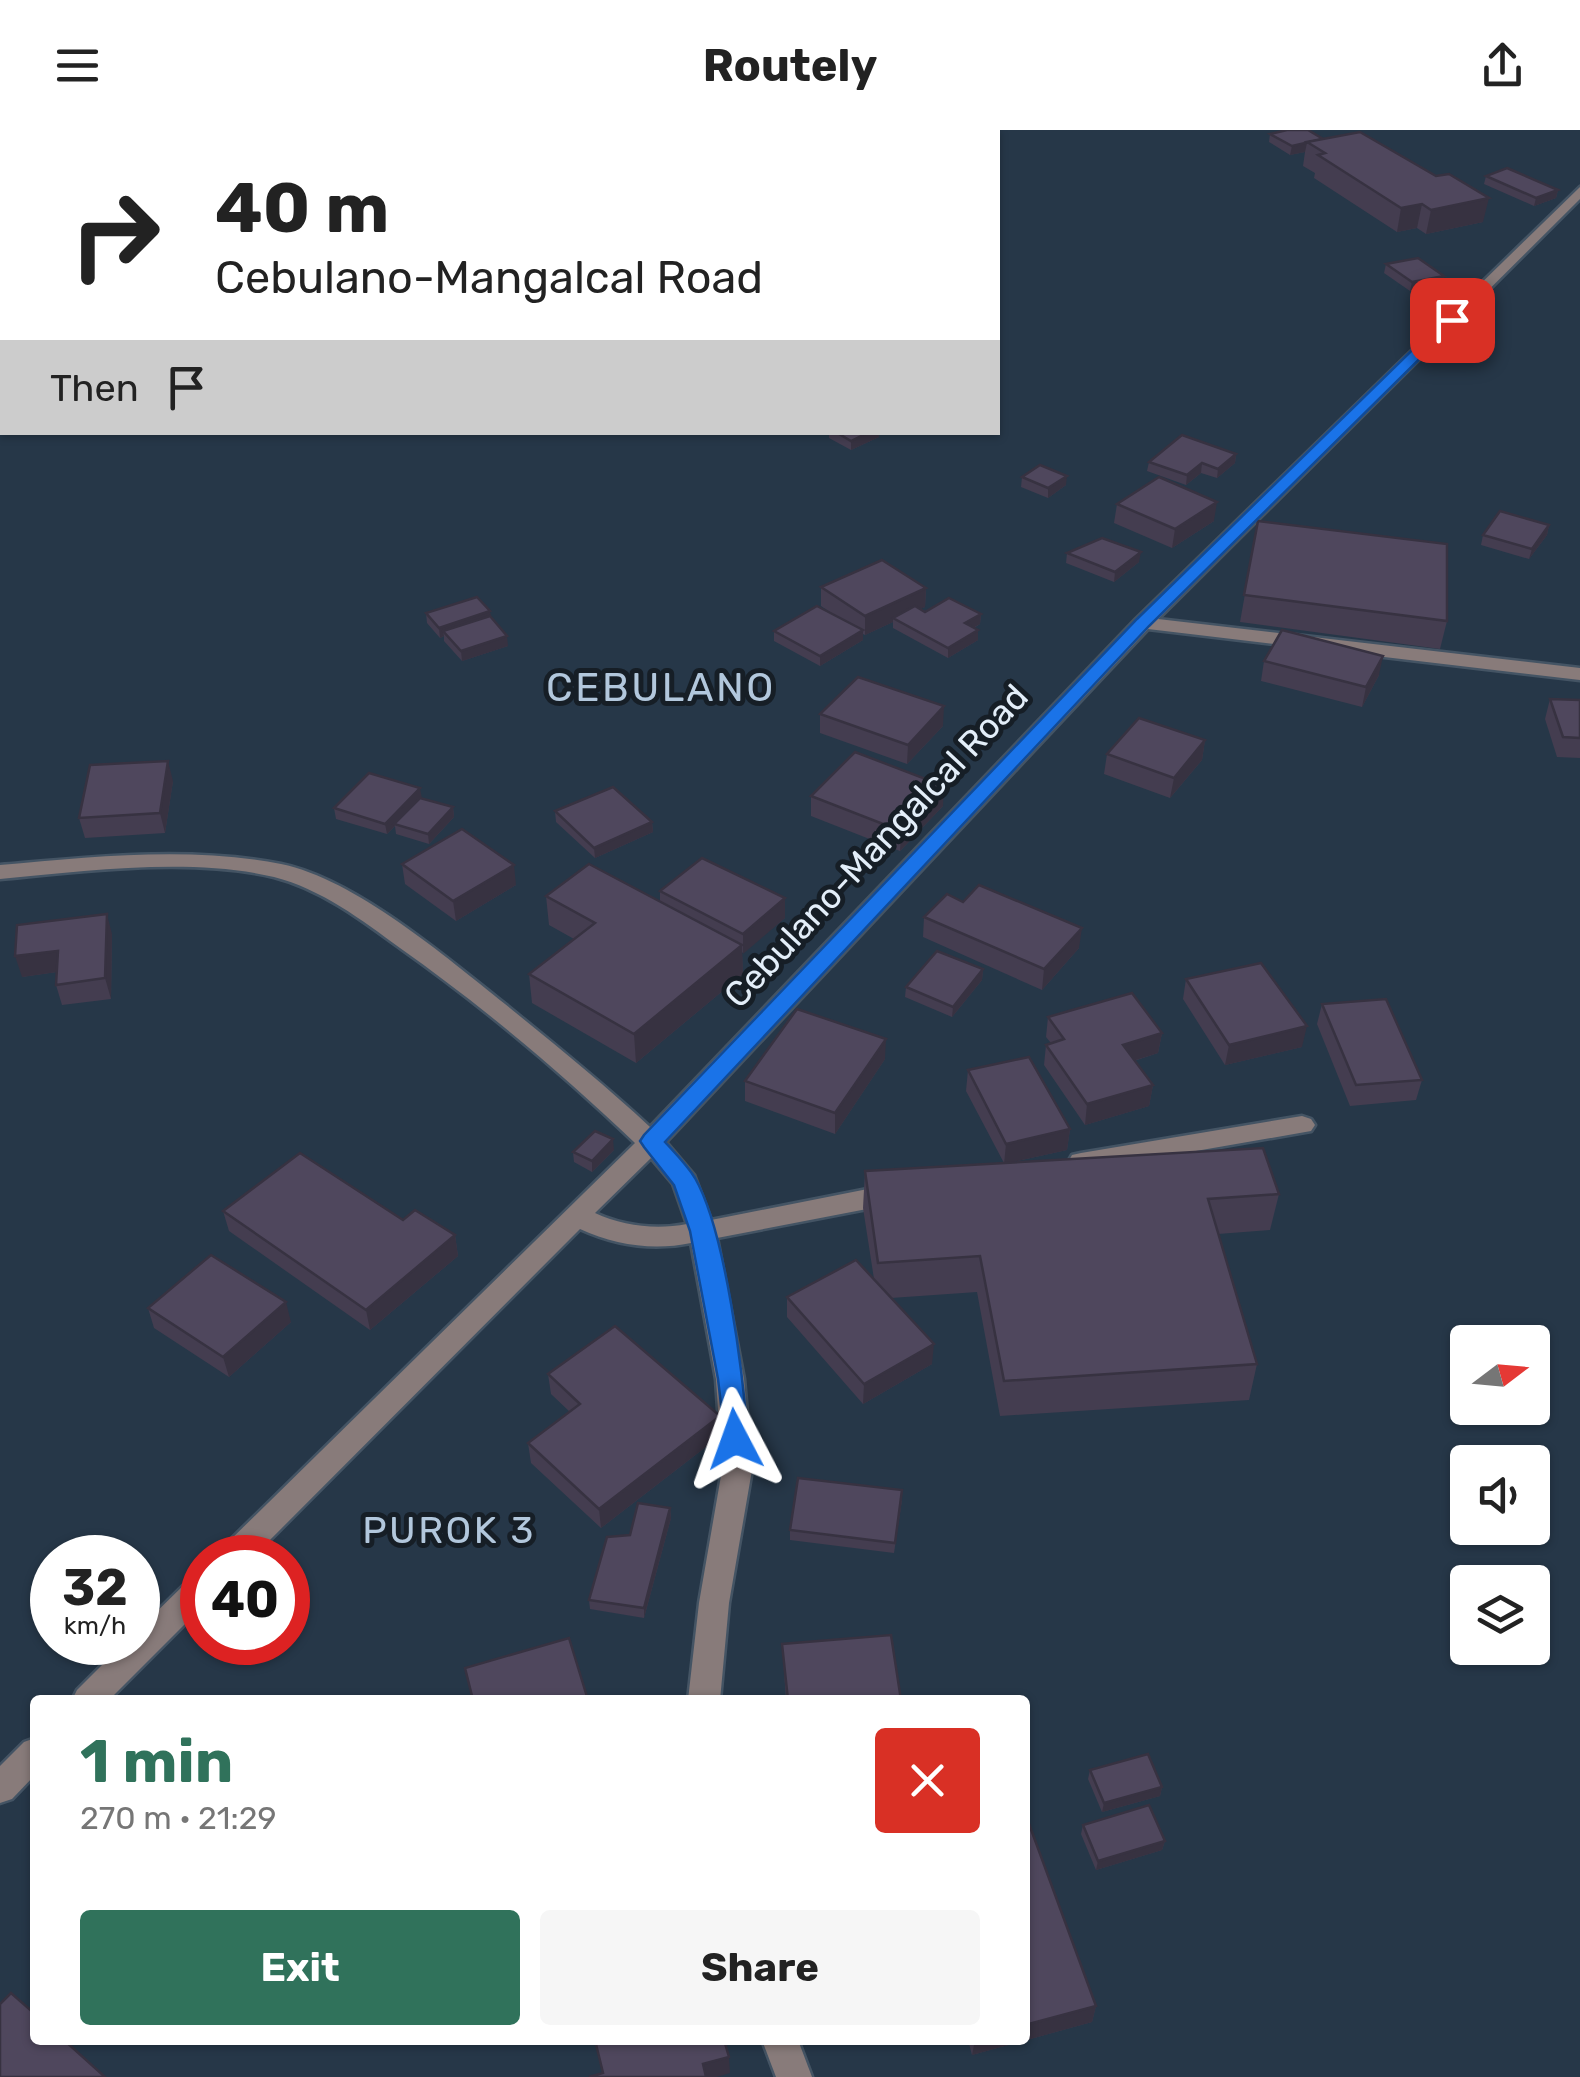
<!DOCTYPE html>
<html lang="en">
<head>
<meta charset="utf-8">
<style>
	:root { --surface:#fff; --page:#f6f6f6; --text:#222; --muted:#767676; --accent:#30725b }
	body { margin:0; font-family:Rubik,sans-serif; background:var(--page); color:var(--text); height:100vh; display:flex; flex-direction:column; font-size:38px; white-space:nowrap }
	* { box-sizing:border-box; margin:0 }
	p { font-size:32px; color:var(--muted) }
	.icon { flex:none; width:55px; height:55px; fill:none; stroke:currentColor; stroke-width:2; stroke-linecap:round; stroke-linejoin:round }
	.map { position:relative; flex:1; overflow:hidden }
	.details { position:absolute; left:30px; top:1565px; width:1000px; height:350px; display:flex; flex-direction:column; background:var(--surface); border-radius:10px; box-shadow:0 2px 8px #0004 }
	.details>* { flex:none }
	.banner { position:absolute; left:0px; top:0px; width:1000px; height:305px; box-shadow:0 2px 8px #0004; background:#fff; color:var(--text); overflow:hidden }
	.needle { width:65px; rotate:74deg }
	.fabs { position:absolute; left:1450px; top:1195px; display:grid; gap:20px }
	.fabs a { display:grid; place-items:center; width:100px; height:100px; border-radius:10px; background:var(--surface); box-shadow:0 2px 8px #0004; font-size:50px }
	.speed { position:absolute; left:30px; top:1405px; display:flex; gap:20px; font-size:50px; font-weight:700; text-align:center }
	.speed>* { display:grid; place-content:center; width:130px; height:130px; border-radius:50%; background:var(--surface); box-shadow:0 2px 8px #0004; line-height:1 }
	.speed small { font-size:25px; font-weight:400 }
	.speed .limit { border:15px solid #d22; background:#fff; color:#111 }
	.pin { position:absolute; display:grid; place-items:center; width:85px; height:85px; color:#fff; margin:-42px; border-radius:20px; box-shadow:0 5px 15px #0006 }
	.me { position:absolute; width:110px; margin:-55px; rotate:356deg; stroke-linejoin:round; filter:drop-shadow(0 0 8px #0008) }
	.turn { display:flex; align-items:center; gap:35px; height:210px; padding:0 50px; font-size:45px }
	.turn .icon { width:130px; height:130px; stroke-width:2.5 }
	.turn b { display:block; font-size:70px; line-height:85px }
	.then { display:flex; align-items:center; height:95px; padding:0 50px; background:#0003; gap:20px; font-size:38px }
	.round { display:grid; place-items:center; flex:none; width:105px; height:105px; border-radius:10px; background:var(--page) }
	.overview { display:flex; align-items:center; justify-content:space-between; height:170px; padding:0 50px }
	h1 { font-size:60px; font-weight:700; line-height:75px; color:var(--accent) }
	.button { display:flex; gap:20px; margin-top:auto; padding:20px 50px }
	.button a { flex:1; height:115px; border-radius:10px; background:var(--accent); color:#fff; font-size:40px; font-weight:700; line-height:115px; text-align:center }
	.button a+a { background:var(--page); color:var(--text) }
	header { display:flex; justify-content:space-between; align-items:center; height:130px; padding:0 50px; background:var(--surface); font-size:45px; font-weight:700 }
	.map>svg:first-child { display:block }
</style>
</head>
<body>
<header><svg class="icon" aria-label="menu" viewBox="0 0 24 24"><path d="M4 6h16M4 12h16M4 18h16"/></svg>Routely<svg class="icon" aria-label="share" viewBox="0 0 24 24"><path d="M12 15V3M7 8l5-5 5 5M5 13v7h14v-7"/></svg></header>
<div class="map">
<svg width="1580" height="1947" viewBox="0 0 1580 1947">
	<rect width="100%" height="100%" fill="#263748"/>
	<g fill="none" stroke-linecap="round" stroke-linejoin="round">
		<defs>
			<g id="minor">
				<path d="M 1580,57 L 1580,69 L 1158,489 L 1580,538 L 1580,550 L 1148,499 L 666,1012 L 694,1045 L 711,1090 L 898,1053 L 907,1056 L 911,1063 L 907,1070 L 898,1073 L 717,1108 L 744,1249 L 752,1340 L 729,1473 L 720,1570 L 688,1570 L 699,1473 L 722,1340 L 716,1249 L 691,1113 C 653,1121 615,1115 580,1099 L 252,1428 L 217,1428 L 221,1419 L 635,1013 C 562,943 482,876 400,818 C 362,790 321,759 274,747 C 191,727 85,741 0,749 L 0,735 C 92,727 189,716 281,734 C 355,749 446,827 505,874 C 554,914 604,954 650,997 L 1136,489 ZM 651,1028 L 673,1054 L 687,1094 C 656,1100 623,1096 595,1083 Z"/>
				<path d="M 1302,986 L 1311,989 L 1315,995 L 1311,1001 L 1081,1041 L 1072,1039 L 1068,1032 L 1072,1025 L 1081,1023 Z"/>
				<path d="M 202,1444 L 202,1477 L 109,1570 L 72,1570 L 77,1560 L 125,1512 L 138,1512 L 138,1500 L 191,1448 Z"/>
				<path d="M 35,1608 L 35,1645 L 12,1669 L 0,1673 L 0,1636 L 24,1612 Z"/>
				<path d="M 762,1910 L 798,1910 L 812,1947 L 776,1947 Z"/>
			</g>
		</defs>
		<!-- minor casing -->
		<use href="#minor" stroke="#445464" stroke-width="5"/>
		<!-- minor -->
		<use href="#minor" fill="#887b7a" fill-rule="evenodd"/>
	</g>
	<!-- wall -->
	<g fill="#443d50">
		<path d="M 1270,4 L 1323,9 L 1483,92 L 1426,104 L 1417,98 L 1397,102 L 1314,48 L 1315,43 L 1303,36 L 1305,22 L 1290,25 L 1269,12 Z"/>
		<path d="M 1486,46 L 1558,60 L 1556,68 L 1534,76 L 1484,54 Z"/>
		<path d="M 1386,134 L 1444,146 L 1443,155 L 1410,161 L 1384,143 Z"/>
		<path d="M 829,302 L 879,302 L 879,307 L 851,320 L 829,308 Z"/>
		<path d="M 1236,324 L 1235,333 L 1217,348 L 1201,343 L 1186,355 L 1147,341 L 1149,332 Z"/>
		<path d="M 1022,347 L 1066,355 L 1048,368 L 1021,357 Z"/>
		<path d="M 1117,374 L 1214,391 L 1172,418 L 1114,393 Z"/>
		<path d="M 1258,391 L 1447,491 L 1440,519 L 1240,492 Z"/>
		<path d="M 1549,395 L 1547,405 L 1529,429 L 1481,415 L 1483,405 Z"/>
		<path d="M 1067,423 L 1139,432 L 1114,452 L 1066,433 Z"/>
		<path d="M 821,457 L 926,458 L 925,477 L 920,479 L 925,482 L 981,484 L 980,494 L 974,498 L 978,500 L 978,510 L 948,528 L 893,498 L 893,492 L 865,505 L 863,504 L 863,510 L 820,536 L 774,511 L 774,501 L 836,486 L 821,476 Z"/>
		<path d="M 426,483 L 491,488 L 508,516 L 462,531 L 444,511 L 444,506 L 440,508 L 427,493 Z"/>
		<path d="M 1264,531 L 1379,545 L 1362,577 L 1261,551 Z"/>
		<path d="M 1550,569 L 1580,570 L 1580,628 L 1557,627 L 1545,589 Z"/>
		<path d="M 820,584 L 943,596 L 907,634 L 820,603 Z"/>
		<path d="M 1205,610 L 1202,630 L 1170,668 L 1104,644 L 1107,624 Z"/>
		<path d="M 173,651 L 165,703 L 85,708 L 79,688 Z"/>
		<path d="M 811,666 L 943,676 L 900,721 L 811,686 Z"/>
		<path d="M 421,668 L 453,677 L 454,687 L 429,714 L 396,704 L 395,696 L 387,704 L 336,689 L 334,678 Z"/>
		<path d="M 555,681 L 652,692 L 653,702 L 595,728 L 556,692 Z"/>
		<path d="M 402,734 L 516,755 L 456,791 L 405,754 Z"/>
		<path d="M 660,761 L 785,788 L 742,823 L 743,844 L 636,933 L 532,873 L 529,844 L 574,809 L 549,795 L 546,766 L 660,772 Z"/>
		<path d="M 924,787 L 1079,818 L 1042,860 L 923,807 Z"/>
		<path d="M 112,804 L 111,869 L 62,875 L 56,855 L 57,842 L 22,847 Z"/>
		<path d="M 983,839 L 982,850 L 952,887 L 905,867 L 906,857 Z"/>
		<path d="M 1186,849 L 1302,917 L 1225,935 L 1183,869 Z"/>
		<path d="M 1322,874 L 1422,950 L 1416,970 L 1350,976 L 1317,894 Z"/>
		<path d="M 1048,887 L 1162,903 L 1158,923 L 1134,931 L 1153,955 L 1149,976 L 1085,995 L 1044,935 L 1046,915 L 1051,913 L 1046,907 Z"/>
		<path d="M 885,929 L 835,1004 L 745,971 L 745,951 Z"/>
		<path d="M 968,940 L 1070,999 L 1067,1020 L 1008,1033 L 1279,1064 L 1270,1100 L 1218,1104 L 1257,1234 L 1249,1270 L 1000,1286 L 977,1162 L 891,1168 L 932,1234 L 863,1274 L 787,1187 L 787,1167 L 874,1149 L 863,1078 L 865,1041 L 1004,1033 L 966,961 Z"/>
		<path d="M 614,1020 L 592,1042 L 574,1032 L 573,1022 Z"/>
		<path d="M 223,1081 L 403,1090 L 455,1105 L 458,1126 L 370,1200 L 229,1101 Z"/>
		<path d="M 148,1178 L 291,1192 L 229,1247 L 154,1198 Z"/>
		<path d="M 548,1244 L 720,1286 L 720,1306 L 601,1398 L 531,1333 L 528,1313 L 570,1282 L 551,1264 Z"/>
		<path d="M 902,1370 L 894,1423 L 790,1410 L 790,1400 Z"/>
		<path d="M 670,1378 L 671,1388 L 644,1488 L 590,1479 L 589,1470 L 630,1405 Z"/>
		<path d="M 782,1514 L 901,1570 L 786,1570 Z"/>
		<path d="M 1090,1640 L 1162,1657 L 1160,1666 L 1102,1682 L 1088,1649 Z"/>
		<path d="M 1083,1695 L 1165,1711 L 1162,1720 L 1096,1740 L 1081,1704 Z"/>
		<path d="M 1096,1876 L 1092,1892 L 972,1925 L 968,1910 L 1025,1910 Z"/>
	</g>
	<!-- shaded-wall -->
	<g fill="#373241">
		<path d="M 1307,13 L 1305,22 L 1290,25 L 1292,16 Z"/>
		<path d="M 1558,60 L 1556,68 L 1534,76 L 1536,68 Z"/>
		<path d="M 1489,68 L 1483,92 L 1426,104 L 1431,80 Z"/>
		<path d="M 1422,74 L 1417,98 L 1397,102 L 1401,78 Z"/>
		<path d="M 1444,146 L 1443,155 L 1410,161 L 1412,152 Z"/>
		<path d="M 869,302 L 879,302 L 879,307 L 851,320 L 851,311 Z"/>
		<path d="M 1236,324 L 1235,333 L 1217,348 L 1218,339 Z"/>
		<path d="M 1202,333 L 1201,343 L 1186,355 L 1187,345 Z"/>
		<path d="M 1067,346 L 1066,355 L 1048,368 L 1048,358 Z"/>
		<path d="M 1217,372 L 1214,391 L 1172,418 L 1175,399 Z"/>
		<path d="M 1549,395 L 1547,405 L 1529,429 L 1532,419 Z"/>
		<path d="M 1141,422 L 1139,432 L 1114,452 L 1115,442 Z"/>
		<path d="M 926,458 L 925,477 L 897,490 L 893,488 L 893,492 L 865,505 L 865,486 Z"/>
		<path d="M 490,481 L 492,491 L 443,501 L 444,506 L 440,508 L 439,498 Z"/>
		<path d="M 981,484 L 980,494 L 964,503 L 965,493 Z"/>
		<path d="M 863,500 L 863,510 L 820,536 L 820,526 Z"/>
		<path d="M 978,500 L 978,510 L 948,528 L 948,518 Z"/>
		<path d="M 507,506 L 508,516 L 462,531 L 461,521 Z"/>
		<path d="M 1383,526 L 1379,545 L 1362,577 L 1366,557 Z"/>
		<path d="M 944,576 L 943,596 L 907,634 L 908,615 Z"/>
		<path d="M 1205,610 L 1202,630 L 1170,668 L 1174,648 Z"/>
		<path d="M 168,631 L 173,651 L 165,703 L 160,683 Z"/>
		<path d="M 944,656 L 943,676 L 900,721 L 901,701 Z"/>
		<path d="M 420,658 L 422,669 L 394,694 L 395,696 L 387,704 L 385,694 Z"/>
		<path d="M 453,677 L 454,687 L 429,714 L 428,704 Z"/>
		<path d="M 652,692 L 653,702 L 595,728 L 594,718 Z"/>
		<path d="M 514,735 L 516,755 L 456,791 L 453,771 Z"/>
		<path d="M 785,768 L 785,788 L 743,824 L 743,804 Z"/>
		<path d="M 107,784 L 112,804 L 111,869 L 105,848 Z"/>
		<path d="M 1082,798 L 1079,818 L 1042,860 L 1044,839 Z"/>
		<path d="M 742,815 L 743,844 L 636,933 L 634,904 Z"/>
		<path d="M 58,821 L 64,841 L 22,847 L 15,826 Z"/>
		<path d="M 983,839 L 982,850 L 952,887 L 953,877 Z"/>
		<path d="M 1307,896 L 1302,917 L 1225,935 L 1229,915 Z"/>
		<path d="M 1162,903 L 1158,923 L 1120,935 L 1123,915 Z"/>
		<path d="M 886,909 L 885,929 L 835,1004 L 835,983 Z"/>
		<path d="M 1153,955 L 1149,976 L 1085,995 L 1087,974 Z"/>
		<path d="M 1070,999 L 1067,1020 L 1004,1034 L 1006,1014 Z"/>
		<path d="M 613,1009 L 614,1020 L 592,1042 L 592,1031 Z"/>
		<path d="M 455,1105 L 458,1126 L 370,1200 L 366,1180 Z"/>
		<path d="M 286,1172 L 291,1192 L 229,1247 L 223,1227 Z"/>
		<path d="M 934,1214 L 932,1234 L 863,1274 L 864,1254 Z"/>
		<path d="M 720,1286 L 720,1306 L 601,1398 L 599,1379 Z"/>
		<path d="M 670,1378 L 671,1388 L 644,1488 L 644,1478 Z"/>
		<path d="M 1162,1657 L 1160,1666 L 1102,1682 L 1104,1673 Z"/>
		<path d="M 1165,1711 L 1162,1720 L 1096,1740 L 1098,1731 Z"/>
		<path d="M 1096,1876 L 1092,1892 L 972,1925 L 975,1910 L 1025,1910 L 1025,1895 Z"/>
		<path d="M 729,1927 L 730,1943 L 717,1947 L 704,1947 L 703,1934 Z"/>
	</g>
	<!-- building -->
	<g fill="#4f475d" stroke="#373241" stroke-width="2.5">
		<path d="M 1287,0 L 1308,0 L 1323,9 L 1292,16 L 1270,4 Z"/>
		<path d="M 1360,2 L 1436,46 L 1449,44 L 1489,68 L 1431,80 L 1422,74 L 1401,78 L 1318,25 L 1325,23 L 1307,12 Z"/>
		<path d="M 1507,38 L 1558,60 L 1536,68 L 1486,46 Z"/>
		<path d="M 1418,128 L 1444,146 L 1412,152 L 1386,134 Z"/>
		<path d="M 836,302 L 869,302 L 851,311 Z"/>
		<path d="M 1182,305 L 1236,324 L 1218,339 L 1202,333 L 1187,345 L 1149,332 Z"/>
		<path d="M 1040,335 L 1067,346 L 1048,358 L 1022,347 Z"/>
		<path d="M 1159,347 L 1217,372 L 1175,399 L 1117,374 Z"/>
		<path d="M 1500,381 L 1549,395 L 1532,419 L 1483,405 Z"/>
		<path d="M 1258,391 L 1447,414 L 1447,491 L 1244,465 Z"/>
		<path d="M 1102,408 L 1141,422 L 1115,442 L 1067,423 Z"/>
		<path d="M 882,430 L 926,458 L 865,486 L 821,457 Z"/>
		<path d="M 477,467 L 490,481 L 439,498 L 426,483 Z"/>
		<path d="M 949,468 L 981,484 L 965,493 L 978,500 L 948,518 L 893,488 L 915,476 L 925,482 Z"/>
		<path d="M 817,476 L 863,500 L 820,526 L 774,501 Z"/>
		<path d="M 490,486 L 507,506 L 461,521 L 443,501 Z"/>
		<path d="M 1282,500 L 1383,526 L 1366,557 L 1264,531 Z"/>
		<path d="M 858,547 L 944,576 L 908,615 L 820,584 Z"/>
		<path d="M 1550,569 L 1580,570 L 1580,608 L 1563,607 Z"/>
		<path d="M 1139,588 L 1205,610 L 1174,648 L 1107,624 Z"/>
		<path d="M 855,622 L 944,656 L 901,701 L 811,666 Z"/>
		<path d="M 168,631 L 160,683 L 79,688 L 90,635 Z"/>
		<path d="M 369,643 L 420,658 L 385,694 L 334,678 Z"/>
		<path d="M 613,657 L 652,692 L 594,718 L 555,681 Z"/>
		<path d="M 420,668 L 453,677 L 428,704 L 394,694 Z"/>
		<path d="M 462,699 L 514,735 L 453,771 L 402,734 Z"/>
		<path d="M 702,728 L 785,768 L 743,804 L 660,761 Z"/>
		<path d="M 589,734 L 742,815 L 634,904 L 529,844 L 595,793 L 546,766 Z"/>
		<path d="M 979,755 L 1082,798 L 1044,839 L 924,787 L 947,764 L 963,772 Z"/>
		<path d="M 107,784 L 105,848 L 56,855 L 58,821 L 15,826 L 17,795 Z"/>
		<path d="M 937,821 L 983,839 L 953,877 L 906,857 Z"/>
		<path d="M 1261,833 L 1307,896 L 1229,915 L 1186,849 Z"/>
		<path d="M 1132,863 L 1162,903 L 1123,915 L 1153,955 L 1087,974 L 1046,915 L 1064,909 L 1048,887 Z"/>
		<path d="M 1386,869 L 1422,950 L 1356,955 L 1322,874 Z"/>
		<path d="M 797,879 L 886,909 L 835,983 L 745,951 Z"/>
		<path d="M 1029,927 L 1070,999 L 1006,1014 L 968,940 Z"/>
		<path d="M 595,1001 L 613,1009 L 592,1031 L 573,1022 Z"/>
		<path d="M 1263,1018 L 1279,1064 L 1208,1069 L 1257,1234 L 1004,1251 L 980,1126 L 878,1133 L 865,1041 Z"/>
		<path d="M 300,1023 L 403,1090 L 415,1080 L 455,1105 L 366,1180 L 223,1081 Z"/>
		<path d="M 211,1125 L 286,1172 L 223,1227 L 148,1178 Z"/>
		<path d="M 856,1130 L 934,1214 L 864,1254 L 787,1167 Z"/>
		<path d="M 615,1196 L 720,1286 L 599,1379 L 528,1313 L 580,1274 L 548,1244 Z"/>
		<path d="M 798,1348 L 902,1360 L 895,1413 L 790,1400 Z"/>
		<path d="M 638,1373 L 670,1378 L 644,1478 L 589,1470 L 607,1407 L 630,1405 Z"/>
		<path d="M 891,1505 L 901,1570 L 788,1570 L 782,1514 Z"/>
		<path d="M 569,1508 L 588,1570 L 473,1570 L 465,1538 Z"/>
		<path d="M 1148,1624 L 1162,1657 L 1104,1673 L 1090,1640 Z"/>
		<path d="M 1149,1675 L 1165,1711 L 1098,1731 L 1083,1695 Z"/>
		<path d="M 1025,1683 L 1096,1876 L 1025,1895 Z"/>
		<path d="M 11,1863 L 35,1884 L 35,1910 L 64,1910 L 105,1947 L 0,1947 L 0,1874 Z"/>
		<path d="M 595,1910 L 724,1910 L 729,1927 L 703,1934 L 706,1947 L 589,1947 L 603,1943 Z"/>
	</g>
	<!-- route -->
	<path fill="#1a73e8" stroke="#114b97" stroke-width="2.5" d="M 1447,186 L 1459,190 L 1149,496 L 665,1012 C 675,1023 687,1035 695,1048 C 726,1102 743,1245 748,1309 L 744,1317 L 735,1320 L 726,1317 L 718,1249 L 690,1101 L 674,1055 L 644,1017 L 640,1011 L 644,1005 L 1137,489 Z"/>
	<g text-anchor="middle" stroke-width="10" stroke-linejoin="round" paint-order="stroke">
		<!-- street labels -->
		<g font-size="35" fill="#e3eef9" stroke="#161e26">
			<text transform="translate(876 716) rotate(-47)" y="12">Cebulano-Mangalcal Road</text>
		</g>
		<!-- neighbourhood labels -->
		<g font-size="38" letter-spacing="2.5" fill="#b2c7dc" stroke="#161e26">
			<text x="449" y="1413">PUROK 3</text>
		</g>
		<!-- quarter labels -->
		<g font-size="40" letter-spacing="2.5" fill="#b2c7dc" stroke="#161e26">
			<text x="661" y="571">CEBULANO</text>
		</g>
	</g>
</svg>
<div class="fabs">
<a><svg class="needle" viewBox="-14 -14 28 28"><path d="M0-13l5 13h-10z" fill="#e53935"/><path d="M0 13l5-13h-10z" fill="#767676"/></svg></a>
<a><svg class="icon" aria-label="sound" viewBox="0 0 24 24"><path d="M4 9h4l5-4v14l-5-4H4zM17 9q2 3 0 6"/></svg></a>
<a><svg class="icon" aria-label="layers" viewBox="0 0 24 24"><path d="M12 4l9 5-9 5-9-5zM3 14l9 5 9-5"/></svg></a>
</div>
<div class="speed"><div>32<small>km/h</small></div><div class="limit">40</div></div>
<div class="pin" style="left:1452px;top:190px;background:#d93025"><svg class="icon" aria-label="arrive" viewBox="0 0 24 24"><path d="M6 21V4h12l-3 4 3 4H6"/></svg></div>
<svg class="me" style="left:735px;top:1309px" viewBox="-20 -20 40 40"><path d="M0-17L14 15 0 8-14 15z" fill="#1a73e8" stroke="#fff" stroke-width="4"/></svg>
<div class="banner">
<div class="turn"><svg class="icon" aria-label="right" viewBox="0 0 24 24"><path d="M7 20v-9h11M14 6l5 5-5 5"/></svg><div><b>40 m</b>Cebulano-Mangalcal Road</div></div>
<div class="then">Then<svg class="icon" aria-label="arrive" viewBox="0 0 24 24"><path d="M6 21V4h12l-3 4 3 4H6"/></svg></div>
</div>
<section class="details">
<div class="overview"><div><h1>1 min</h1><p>270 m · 21:29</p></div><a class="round" style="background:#d93025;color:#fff"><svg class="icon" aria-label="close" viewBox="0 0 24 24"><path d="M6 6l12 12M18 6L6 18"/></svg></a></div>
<div class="button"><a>Exit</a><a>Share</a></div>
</section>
</div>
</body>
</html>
